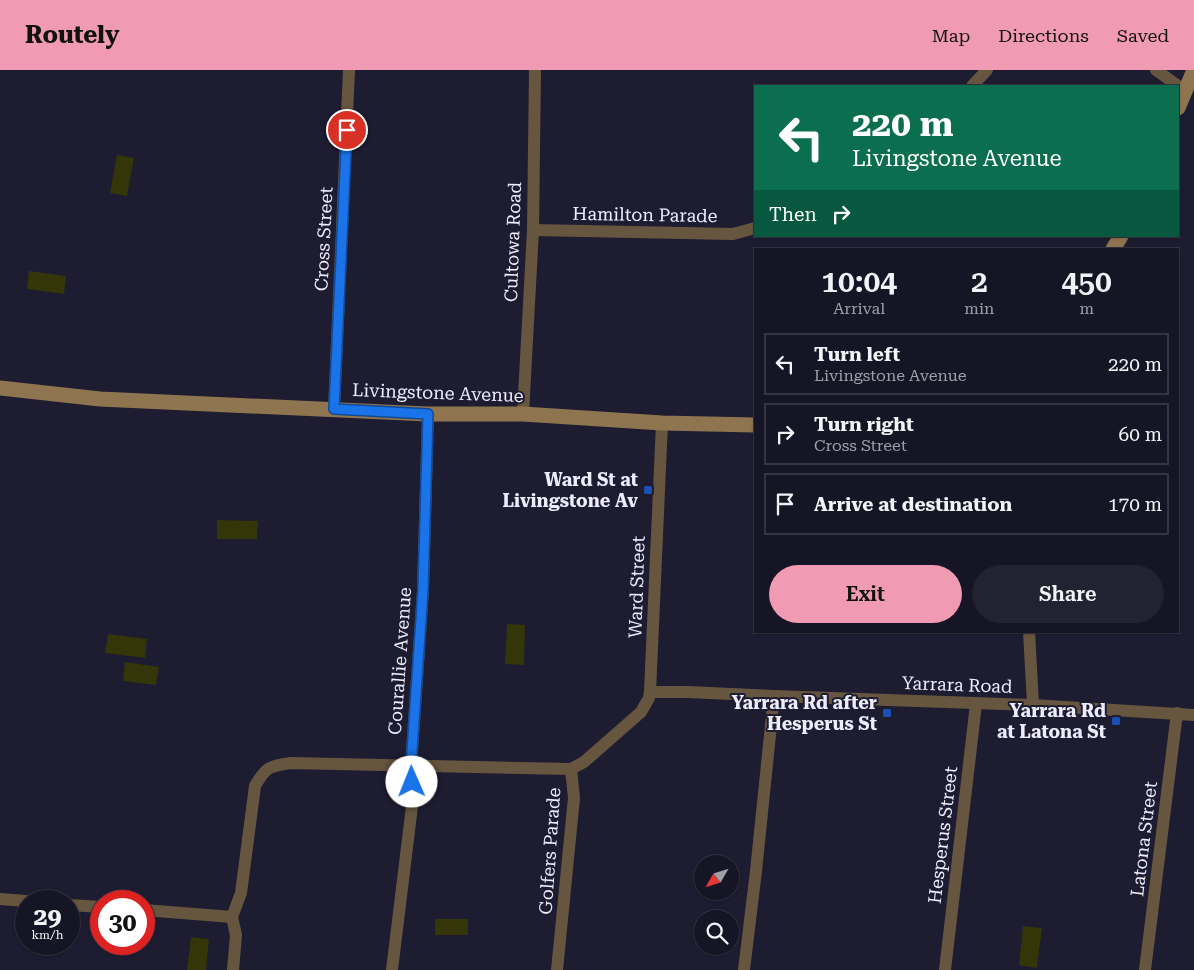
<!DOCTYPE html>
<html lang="en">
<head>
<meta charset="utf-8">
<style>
	:root { --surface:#161525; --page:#232232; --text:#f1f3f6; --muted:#9e9fa7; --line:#353442; --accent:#f19ab3 }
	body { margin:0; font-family:"Roboto Serif",serif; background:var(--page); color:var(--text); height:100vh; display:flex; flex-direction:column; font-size:19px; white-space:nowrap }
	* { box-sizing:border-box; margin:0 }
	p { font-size:16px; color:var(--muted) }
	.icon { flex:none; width:28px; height:28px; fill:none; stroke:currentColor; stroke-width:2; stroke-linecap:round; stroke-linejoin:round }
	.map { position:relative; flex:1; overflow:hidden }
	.drawer { position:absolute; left:754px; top:178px; width:425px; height:385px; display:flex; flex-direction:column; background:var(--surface); border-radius:0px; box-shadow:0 1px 4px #0004,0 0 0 1px var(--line) }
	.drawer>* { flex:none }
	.hud { position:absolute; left:754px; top:15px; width:425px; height:152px; border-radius:0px; box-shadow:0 1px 4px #0004,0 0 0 1px var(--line); background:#0b6e4f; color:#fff; overflow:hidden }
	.needle { width:32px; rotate:231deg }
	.controls { position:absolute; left:694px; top:785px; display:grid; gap:10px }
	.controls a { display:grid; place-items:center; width:45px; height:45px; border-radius:50%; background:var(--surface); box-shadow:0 1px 4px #0004,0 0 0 1px var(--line); font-size:25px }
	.speed { position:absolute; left:15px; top:820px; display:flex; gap:10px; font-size:25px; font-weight:700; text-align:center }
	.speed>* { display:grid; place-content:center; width:65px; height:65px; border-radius:50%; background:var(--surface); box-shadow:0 1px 4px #0004,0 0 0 1px var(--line); line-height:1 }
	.speed small { font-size:12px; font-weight:400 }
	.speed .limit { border:8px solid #d22; background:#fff; color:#111 }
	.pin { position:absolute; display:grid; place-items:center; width:42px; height:42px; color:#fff; margin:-21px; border:2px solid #fff; border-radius:50%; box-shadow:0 1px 5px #0007 }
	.me { position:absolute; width:55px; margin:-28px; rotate:359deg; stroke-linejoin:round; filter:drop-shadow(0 0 4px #0008) }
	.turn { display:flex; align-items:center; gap:18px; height:105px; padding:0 15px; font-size:22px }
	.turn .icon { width:65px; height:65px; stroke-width:2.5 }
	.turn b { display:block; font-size:35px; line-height:42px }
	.then { display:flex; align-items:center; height:48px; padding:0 15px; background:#0003; gap:10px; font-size:19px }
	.eta { display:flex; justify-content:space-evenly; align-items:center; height:85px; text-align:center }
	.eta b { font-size:30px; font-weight:600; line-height:35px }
	.action { display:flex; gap:10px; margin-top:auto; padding:10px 15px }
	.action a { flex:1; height:58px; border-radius:30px; background:var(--accent); color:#111; font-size:20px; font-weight:600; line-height:58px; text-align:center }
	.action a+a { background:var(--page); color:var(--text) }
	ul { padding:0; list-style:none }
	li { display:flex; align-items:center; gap:15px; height:62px; margin:0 10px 8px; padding:0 5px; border:2px solid var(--line); border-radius:0px }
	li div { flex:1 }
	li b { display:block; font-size:19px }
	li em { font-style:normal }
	header { display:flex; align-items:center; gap:30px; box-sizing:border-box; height:70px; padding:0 25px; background:var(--accent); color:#111 }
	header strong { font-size:24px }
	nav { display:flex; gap:28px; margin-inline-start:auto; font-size:18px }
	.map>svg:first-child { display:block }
</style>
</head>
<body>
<header>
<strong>Routely</strong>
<nav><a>Map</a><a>Directions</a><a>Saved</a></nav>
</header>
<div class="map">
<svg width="1194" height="900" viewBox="0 0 1194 900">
	<rect width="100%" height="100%" fill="#1e1c31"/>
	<!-- green -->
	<g fill="#343509">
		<path d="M 117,85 L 134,88 L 127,126 L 110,123 Z"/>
		<path d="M 29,201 L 66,206 L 64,224 L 27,219 Z"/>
		<path d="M 217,450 L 258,451 L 257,469 L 217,469 Z"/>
		<path d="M 507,554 L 525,555 L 524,595 L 505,594 Z"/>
		<path d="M 108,564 L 147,569 L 145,588 L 105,583 Z"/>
		<path d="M 125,592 L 159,597 L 156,615 L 123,611 Z"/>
		<rect x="435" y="849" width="33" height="16"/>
		<path d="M 1023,856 L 1042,858 L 1037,898 L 1019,895 Z"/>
		<path d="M 191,867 L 209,869 L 206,900 L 187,900 Z"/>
	</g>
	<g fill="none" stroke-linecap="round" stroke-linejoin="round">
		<!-- street -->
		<g stroke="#67563f" stroke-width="12">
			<path d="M 1156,0 L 1185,21"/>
			<path d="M 972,16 L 987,0"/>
			<path d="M 533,160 L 733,164 L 755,158"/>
			<path d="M 334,339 L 349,0"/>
			<path d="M 523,344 L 533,160 L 535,0"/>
			<path d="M 1029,561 L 1033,635"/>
			<path d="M 650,622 L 688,622 L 774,626 L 1033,635 L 1194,645"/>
			<path d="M 0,829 L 26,831"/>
			<path d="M 69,835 L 101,837"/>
			<path d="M 144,840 L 232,847"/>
			<path d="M 233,900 L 236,865 L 232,847 L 241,823 L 255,716 C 266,697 269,696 291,693 L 571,699 L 584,692 L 641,642 L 649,628 L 650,622 L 662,353"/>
			<path d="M 392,900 L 413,728 L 411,696 L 423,520 L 428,344"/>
			<path d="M 557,900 L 574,728 L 571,699"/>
			<path d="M 744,900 L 756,801 L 774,626"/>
			<path d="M 945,900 L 976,634"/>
			<path d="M 1145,900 L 1177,643"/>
		</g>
		<!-- secondary -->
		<g stroke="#8f754f" stroke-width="15">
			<path d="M 1178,38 L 1194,0"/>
			<path d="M 1113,179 L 1121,166"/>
			<path d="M 0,318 L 100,329 L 428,344 L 523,344 L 662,353 L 755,355"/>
		</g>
	</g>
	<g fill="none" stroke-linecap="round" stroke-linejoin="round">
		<defs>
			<path id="route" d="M 347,60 L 334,339 L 428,344 L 423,520 L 411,696 L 412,712"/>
		</defs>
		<!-- route casing -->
		<use href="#route" stroke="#114b97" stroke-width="12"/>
		<!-- route -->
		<use href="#route" stroke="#1a73e8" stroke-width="9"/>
	</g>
	<!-- markers -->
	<g fill="#1a4fb4" stroke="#1e1c31" stroke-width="2">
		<rect x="643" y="415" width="10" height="10" rx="2.5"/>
		<rect x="882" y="638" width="10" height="10" rx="2.5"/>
		<rect x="1111" y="646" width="10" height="10" rx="2.5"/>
	</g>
	<g text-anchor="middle" stroke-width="4" stroke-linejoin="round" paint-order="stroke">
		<!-- street labels -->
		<g font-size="18" fill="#edecfb" stroke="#1e1c31">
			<text transform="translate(645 145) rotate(1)" y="6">Hamilton Parade</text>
			<text transform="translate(324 169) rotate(-87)" y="6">Cross Street</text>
			<text transform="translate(513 172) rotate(-88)" y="6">Cultowa Road</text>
			<text transform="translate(438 323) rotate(2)" y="6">Livingstone Avenue</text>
			<text transform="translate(637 517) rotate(-88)" y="6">Ward Street</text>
			<text transform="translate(400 591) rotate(-86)" y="6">Courallie Avenue</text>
			<text transform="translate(957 615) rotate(2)" y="6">Yarrara Road</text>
			<text transform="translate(943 765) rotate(-83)" y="6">Hesperus Street</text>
			<text transform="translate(1144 769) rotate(-83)" y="6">Latona Street</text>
			<text transform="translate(550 781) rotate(-86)" y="6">Golfers Parade</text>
		</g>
		<!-- poi labels -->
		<g font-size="18" font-weight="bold" fill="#edecfb" stroke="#1e1c31" text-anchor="end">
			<text x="638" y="416">Ward St at<tspan x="638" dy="21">Livingstone Av</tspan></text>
			<text x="877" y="639">Yarrara Rd after<tspan x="877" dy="21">Hesperus St</tspan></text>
			<text x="1106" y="647">Yarrara Rd<tspan x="1106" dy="21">at Latona St</tspan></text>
		</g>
	</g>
</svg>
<div class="controls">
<a><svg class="needle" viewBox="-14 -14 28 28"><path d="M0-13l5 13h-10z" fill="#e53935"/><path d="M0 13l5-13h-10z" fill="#9e9fa7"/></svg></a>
<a><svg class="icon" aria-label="search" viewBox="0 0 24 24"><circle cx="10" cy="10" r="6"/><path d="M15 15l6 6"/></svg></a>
</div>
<div class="speed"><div>29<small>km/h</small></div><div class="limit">30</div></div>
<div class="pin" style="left:347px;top:60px;background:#d93025"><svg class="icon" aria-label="arrive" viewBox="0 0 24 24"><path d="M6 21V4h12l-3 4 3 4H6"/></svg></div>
<svg class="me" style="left:412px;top:712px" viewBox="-20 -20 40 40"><circle r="19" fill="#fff"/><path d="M0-13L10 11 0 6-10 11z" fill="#1a73e8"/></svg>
<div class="hud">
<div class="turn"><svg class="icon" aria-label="left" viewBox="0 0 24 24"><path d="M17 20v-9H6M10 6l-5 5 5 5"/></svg><div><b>220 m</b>Livingstone Avenue</div></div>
<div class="then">Then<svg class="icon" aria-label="right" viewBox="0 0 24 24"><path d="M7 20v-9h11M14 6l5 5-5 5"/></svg></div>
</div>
<section class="drawer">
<div class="eta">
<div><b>10:04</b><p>Arrival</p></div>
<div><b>2</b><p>min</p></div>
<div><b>450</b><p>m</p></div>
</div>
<ul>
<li><svg class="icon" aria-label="left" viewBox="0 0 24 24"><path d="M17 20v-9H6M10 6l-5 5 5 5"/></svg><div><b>Turn left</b><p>Livingstone Avenue</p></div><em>220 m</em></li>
<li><svg class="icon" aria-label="right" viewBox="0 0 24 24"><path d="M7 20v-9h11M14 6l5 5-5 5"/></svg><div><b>Turn right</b><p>Cross Street</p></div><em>60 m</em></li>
<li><svg class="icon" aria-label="arrive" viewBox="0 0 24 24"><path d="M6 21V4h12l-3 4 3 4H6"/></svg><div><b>Arrive at destination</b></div><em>170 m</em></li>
</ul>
<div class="action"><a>Exit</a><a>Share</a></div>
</section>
</div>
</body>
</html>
